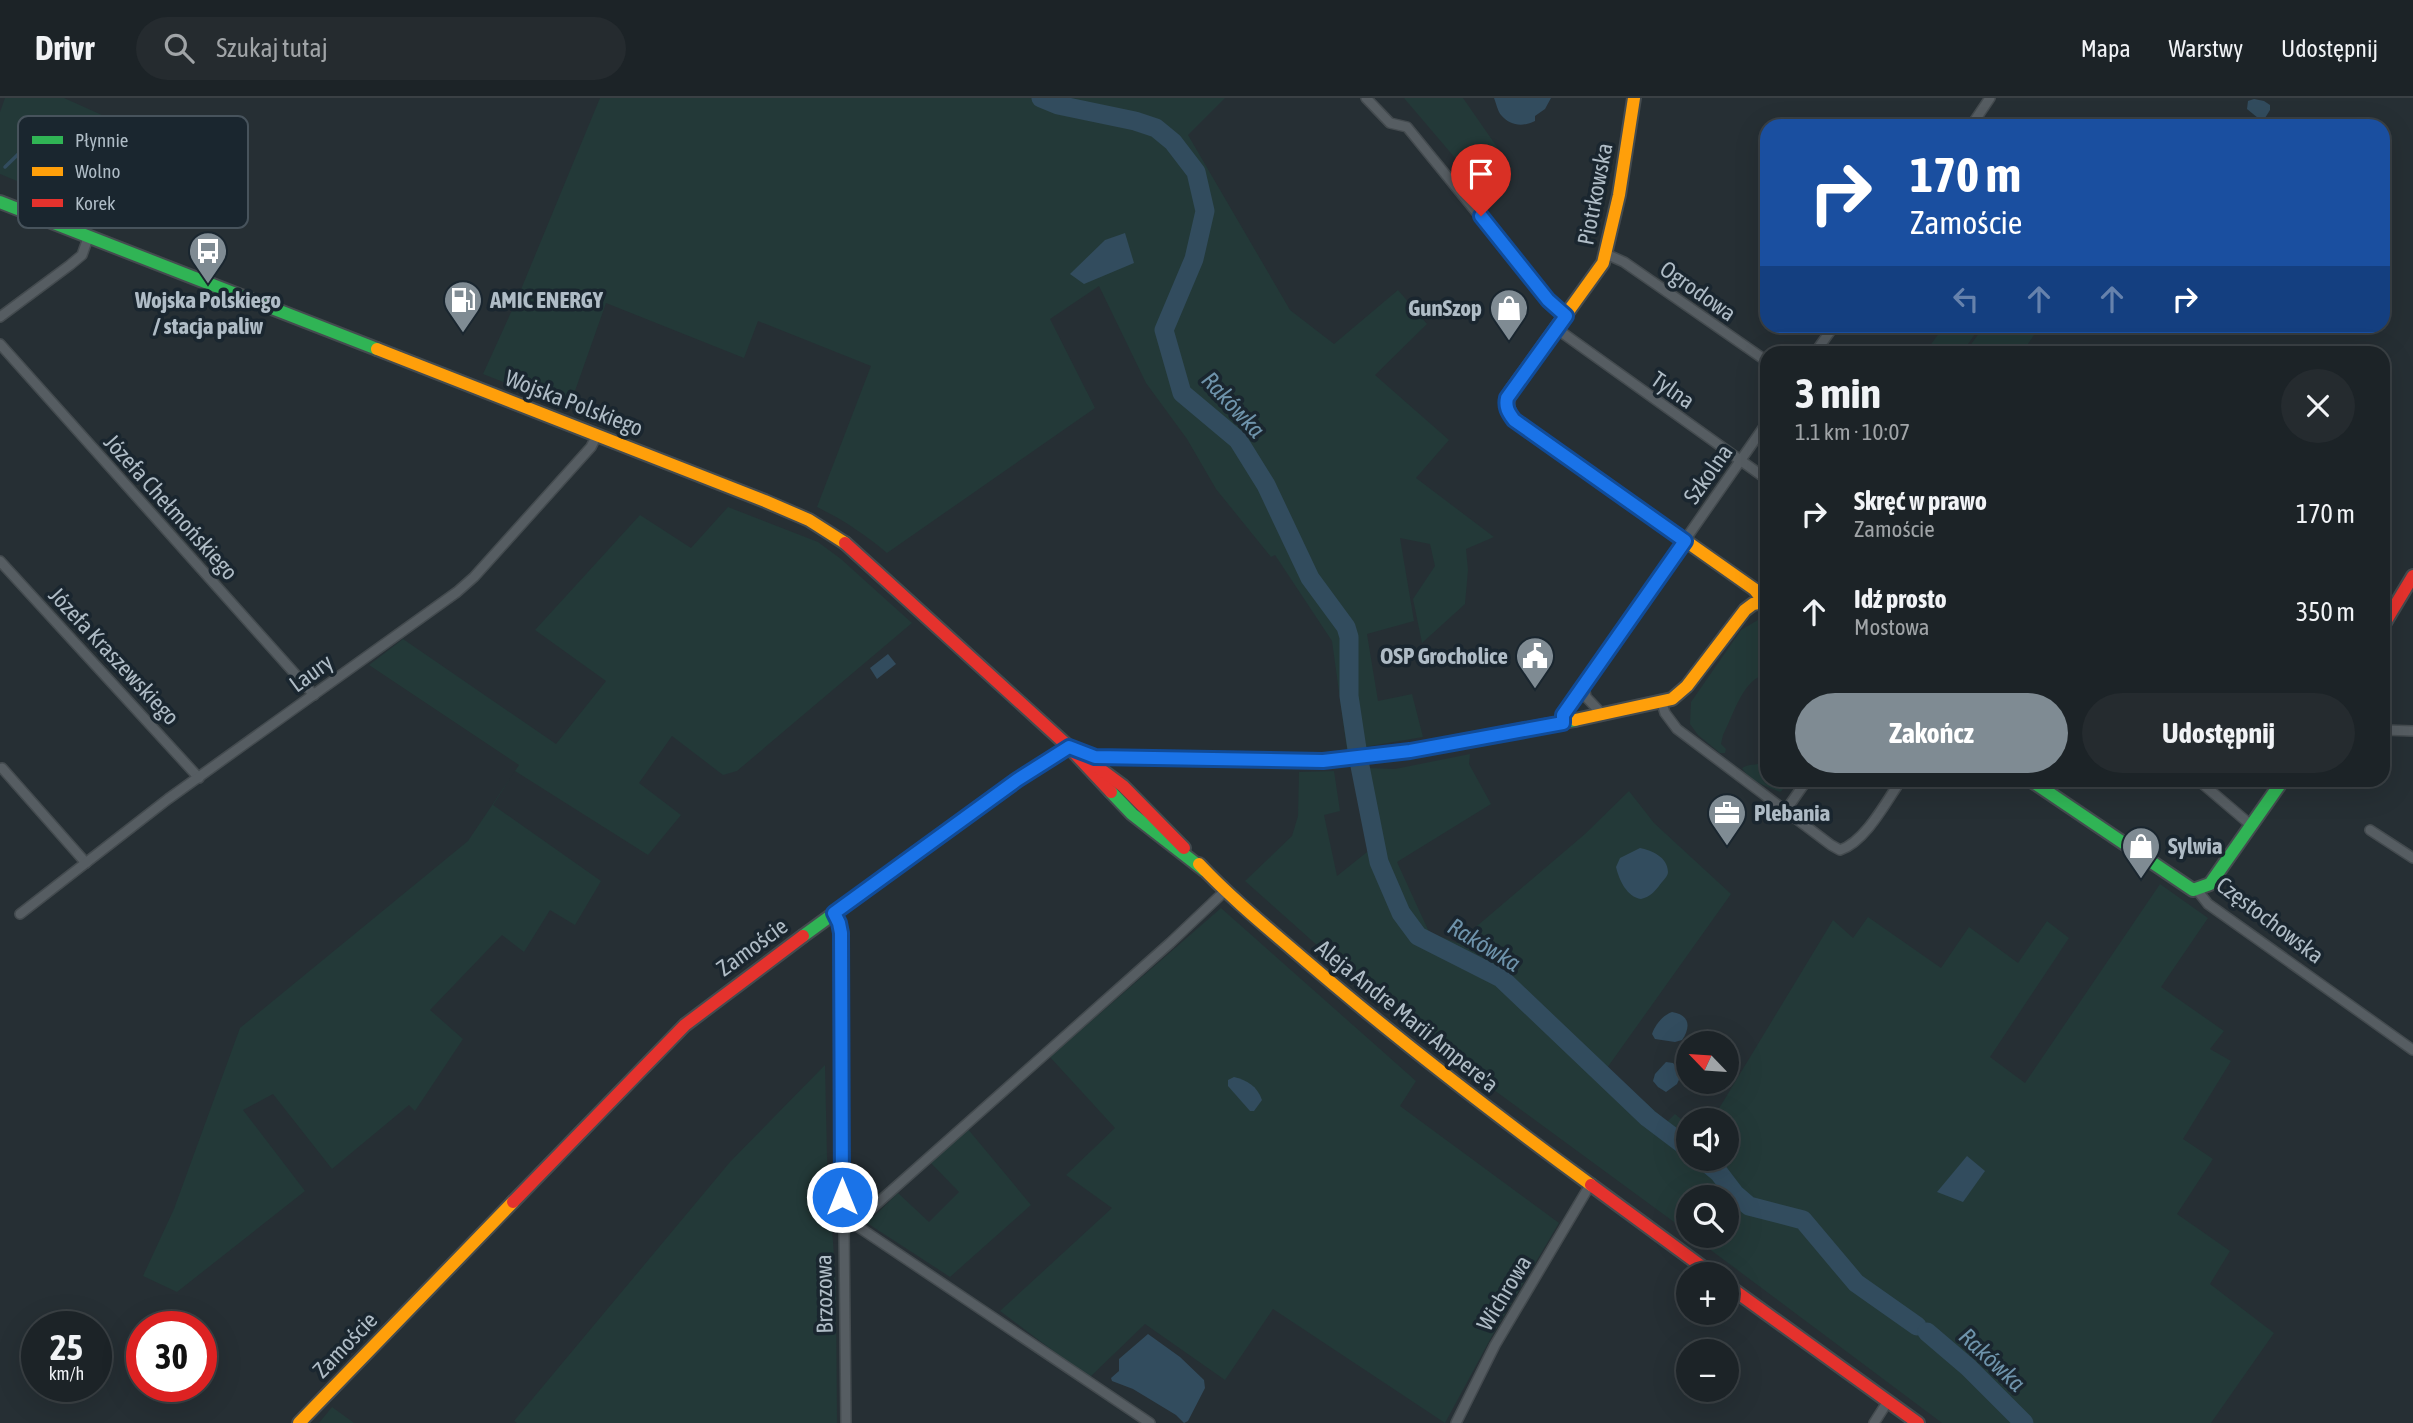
<!DOCTYPE html>
<html lang="pl">
<head>
<meta charset="utf-8">
<style>
	:root { --surface:#1c2327; --page:#252b2f; --text:#f1f3f6; --muted:#a0a4a7; --line:#3a4044; --accent:#7f8b93 }
	body { margin:0; font-family:"Asap Condensed",sans-serif; background:var(--page); color:var(--text); height:100vh; display:flex; flex-direction:column; font-size:26px; white-space:nowrap }
	* { box-sizing:border-box; margin:0 }
	p { font-size:23px; color:var(--muted) }
	.icon { flex:none; width:38px; height:38px; fill:none; stroke:currentColor; stroke-width:2; stroke-linecap:round; stroke-linejoin:round }
	.map { position:relative; flex:1; overflow:hidden }
	.panel { position:absolute; left:1760px; top:248px; width:630px; height:441px; display:flex; flex-direction:column; background:var(--surface); border-radius:21px; box-shadow:0 7px 28px #0002,0 0 0 2px var(--line) }
	.panel>* { flex:none }
	.guide { position:absolute; left:1760px; top:21px; width:630px; height:214px; border-radius:21px; box-shadow:0 7px 28px #0002,0 0 0 2px var(--line); background:#1a4fa0; color:#fff; overflow:hidden }
	.needle { width:46px; rotate:295deg }
	.controls { position:absolute; left:1676px; top:933px; display:grid; gap:14px }
	.controls a { display:grid; place-items:center; width:63px; height:63px; border-radius:50%; background:var(--surface); box-shadow:0 7px 28px #0002,0 0 0 2px var(--line); font-size:35px }
	.speed { position:absolute; left:21px; top:1213px; display:flex; gap:14px; font-size:35px; font-weight:700; text-align:center }
	.speed>* { display:grid; place-content:center; width:91px; height:91px; border-radius:50%; background:var(--surface); box-shadow:0 7px 28px #0002,0 0 0 2px var(--line); line-height:1 }
	.speed small { font-size:18px; font-weight:400 }
	.speed .limit { border:10px solid #d22; background:#fff; color:#111 }
	.pin { position:absolute; display:grid; place-items:center; width:60px; height:60px; color:#fff; margin:-72px -30px; border-radius:50% 50% 50% 0; rotate:-45deg; box-shadow:0 0 7px #0007 }
	.pin .icon { rotate:45deg }
	.me { position:absolute; width:77px; margin:-38px; rotate:0deg; stroke-linejoin:round; filter:drop-shadow(0 0 5px #0008) }
	.turn { display:flex; align-items:center; gap:24px; height:147px; padding:0 35px; font-size:32px }
	.turn .icon { width:91px; height:91px; stroke-width:2.5 }
	.turn b { display:block; font-size:49px; line-height:60px }
	.lanes { display:flex; align-items:center; height:66px; padding:0 35px; background:#0003; justify-content:center; gap:35px; direction:ltr }
	.lanes .off { opacity:.35 }
	.round { display:grid; place-items:center; flex:none; width:74px; height:74px; border-radius:37px; background:var(--page) }
	.headline { display:flex; align-items:center; justify-content:space-between; height:119px; padding:0 35px }
	h1 { font-size:42px; font-weight:700; line-height:52px }
	.primary-button { display:flex; gap:14px; margin-top:auto; padding:14px 35px }
	.primary-button a { flex:1; height:80px; border-radius:42px; background:var(--accent); color:#fff; font-size:28px; font-weight:700; line-height:80px; text-align:center }
	.primary-button a+a { background:var(--page); color:var(--text) }
	ul { padding:0; list-style:none }
	li { display:flex; align-items:center; gap:21px; height:98px; padding:0 35px }
	li div { flex:1 }
	li b { display:block; font-size:26px }
	li em { font-style:normal }
	header { display:flex; align-items:center; gap:42px; box-sizing:border-box; height:98px; padding:0 35px; background:var(--surface); border-bottom:2px solid var(--line) }
	header strong { font-size:33px }
	nav { display:flex; gap:38px; margin-inline-start:auto; font-size:24px }
	.search { width:490px; height:63px; background:var(--page); display:flex; align-items:center; gap:18px; box-sizing:border-box; padding:0 24px; border-radius:38px; color:var(--muted); font-size:26px }
	.map>svg:first-child { display:block }
</style>
</head>
<body>
<header>
<strong>Drivr</strong>
<div class="search"><svg class="icon" aria-label="search" viewBox="0 0 24 24"><circle cx="10" cy="10" r="6"/><path d="M15 15l6 6"/></svg>Szukaj tutaj</div>
<nav><a>Mapa</a><a>Warstwy</a><a>Udostępnij</a></nav>
</header>
<div class="map">
<svg width="2413" height="1325" viewBox="0 0 2413 1325">
	<rect width="100%" height="100%" fill="#262f34"/>
	<!-- green -->
	<g fill="#233938">
		<path d="M 5,0 L 64,0 L 169,47 L 113,129 L 77,115 L 63,102 L 0,76 L 0,14 Z"/>
		<path d="M 600,0 L 1225,0 L 1188,37 L 1290,212 L 1334,246 L 1398,192 L 1427,226 L 1375,277 L 1449,342 L 1416,380 L 1494,439 L 1466,451 L 1468,472 L 1465,506 L 1422,545 L 1413,501 L 1435,468 L 1430,446 L 1400,440 L 1414,523 L 1367,536 L 1378,603 L 1412,596 L 1423,639 L 1347,652 L 1332,543 L 1275,457 L 1271,459 L 1216,391 L 1187,341 L 1146,285 L 1099,188 L 1050,221 L 1095,310 L 887,455 C 866,437 842,421 817,409 L 871,268 L 758,223 L 744,260 L 606,205 L 569,310 L 483,276 L 517,201 Z"/>
		<path d="M 1404,0 L 1463,0 L 1497,49 L 1467,74 Z"/>
		<path d="M 1944,228 L 1976,228 L 1979,230 L 1962,255 L 1925,255 Z"/>
		<path d="M 1984,228 L 2040,228 L 2022,255 L 1965,255 Z"/>
		<path d="M 728,409 L 818,444 L 841,461 L 912,525 L 737,673 L 723,677 L 672,638 L 639,685 L 681,717 L 648,757 L 515,673 L 493,707 L 601,783 L 575,827 L 550,812 L 524,854 L 502,837 L 430,912 L 463,941 L 415,1013 L 409,1007 L 332,1071 L 273,996 L 243,1012 L 305,1093 L 177,1194 L 143,1178 L 174,1111 L 240,930 L 468,743 L 519,667 L 369,567 L 403,541 L 556,646 L 606,583 L 535,532 L 640,417 L 691,450 Z"/>
		<path d="M 1763,519 L 1767,519 L 1767,552 L 1763,559 L 1767,562 L 1767,576 C 1743,580 1734,616 1723,637 L 1721,646 L 1726,651 L 1725,655 L 1720,655 L 1698,637 L 1690,626 L 1691,604 L 1741,532 Z"/>
		<path d="M 1767,653 L 1768,682 L 1793,683 L 1780,694 C 1767,688 1750,684 1742,670 C 1757,662 1756,674 1767,653 Z"/>
		<path d="M 1470,656 L 1469,666 L 1491,706 L 1397,764 L 1429,834 L 1457,845 L 1585,736 L 1629,693 L 1654,725 L 1731,796 L 1607,970 L 1667,1024 L 1675,1016 L 1689,1028 L 1689,1060 L 1727,1060 L 1727,1022 L 1712,1022 L 1833,822 L 1853,840 L 1868,819 L 1941,870 L 1969,829 L 2018,865 L 2047,823 L 2069,840 L 1990,959 L 2025,985 L 2160,786 L 2208,820 L 2161,889 L 2224,933 L 2210,951 L 2231,963 L 2183,1041 L 2213,1061 L 2177,1116 L 2230,1153 L 2210,1186 L 2274,1235 L 2211,1325 L 1942,1325 L 1692,1138 L 1727,1138 L 1727,1099 L 1689,1099 L 1689,1135 L 1411,931 L 1245,783 L 1292,738 L 1298,718 L 1299,674 L 1334,673 L 1340,713 L 1324,717 L 1337,778 L 1382,742 L 1368,670 L 1395,671 Z"/>
		<path d="M 1221,810 L 1416,983 L 1400,1008 L 1559,1125 L 1492,1238 L 1445,1325 L 1273,1211 L 1225,1282 L 1145,1226 L 1089,1280 L 1000,1213 L 1112,1110 L 1066,1077 L 1115,1030 L 1050,959 Z"/>
		<path d="M 825,967 L 827,1059 L 836,1187 L 837,1325 L 517,1325 L 514,1323 L 730,1064 Z"/>
		<path d="M 967,1030 L 1031,1107 L 950,1179 L 867,1125 L 898,1095 L 929,1124 L 959,1094 L 928,1062 Z"/>
		<path d="M 332,1309 L 354,1325 L 319,1325 Z"/>
	</g>
	<!-- water -->
	<g fill="#324c5e">
		<path d="M 1494,0 L 1551,0 L 1545,11 L 1535,18 L 1535,23 C 1523,29 1510,28 1501,17 C 1498,14 1496,5 1494,0 Z"/>
		<path d="M 2254,1 L 2264,3 L 2270,7 L 2270,12 L 2265,20 L 2258,20 L 2247,11 L 2248,3 Z"/>
		<path d="M 1125,135 L 1134,165 L 1084,186 L 1070,176 L 1105,142 Z"/>
		<path d="M 888,556 L 896,566 L 877,581 L 870,570 Z"/>
		<path d="M 1640,750 C 1651,752 1668,759 1668,774 C 1668,779 1662,783 1659,788 C 1654,794 1650,799 1641,801 C 1627,799 1619,782 1616,769 L 1620,760 Z"/>
		<path d="M 1672,914 C 1690,917 1691,929 1682,942 L 1675,944 L 1655,941 L 1652,936 C 1655,927 1663,917 1672,914 Z"/>
		<path d="M 1666,964 L 1673,965 L 1682,975 L 1677,986 L 1666,994 L 1658,989 L 1653,983 L 1655,976 Z"/>
		<path d="M 1234,979 C 1247,982 1257,988 1262,1002 L 1254,1013 L 1250,1013 L 1228,988 L 1228,982 Z"/>
		<path d="M 1967,1058 L 1985,1073 L 1963,1104 L 1937,1094 Z"/>
		<path d="M 1148,1236 L 1180,1259 L 1204,1282 L 1205,1290 L 1188,1323 L 1184,1325 L 1176,1317 L 1133,1291 L 1112,1283 L 1111,1280 L 1119,1273 L 1119,1261 Z"/>
	</g>
	<g fill="none" stroke-linecap="round" stroke-linejoin="round">
		<!-- stream -->
		<path stroke="#324c5e" stroke-width="3.5" d="M 5,69 L 40,35"/>
		<!-- river -->
		<g stroke="#324c5e" stroke-width="19">
			<path d="M 1041,0 L 1058,7 L 1135,23 L 1156,30 L 1173,44 L 1196,74 L 1205,113 L 1194,161 L 1164,232 L 1182,295 L 1238,342 L 1266,387 L 1310,480 L 1346,529 L 1349,539 L 1349,598 L 1357,651"/>
			<path d="M 1360,668 L 1379,764 L 1401,815 L 1418,838 L 1501,880 L 1648,1020 L 1689,1051"/>
			<path d="M 1701,1060 L 1719,1075 L 1735,1096 L 1749,1108 L 1803,1122 L 1856,1185 L 1917,1228"/>
			<path d="M 1927,1234 L 1968,1269 L 2024,1325"/>
		</g>
		<defs>
			<g id="street">
				<path d="M 1366,0 L 1390,25 L 1407,29 L 1548,202 L 1566,218"/>
				<path d="M 1971,28 L 1990,0"/>
				<path d="M 1606,156 L 1624,164 L 1768,264"/>
				<path d="M 0,219 L 70,167 L 82,157 L 88,140"/>
				<path d="M 1557,231 L 1768,382"/>
				<path d="M 0,246 L 314,597"/>
				<path d="M 1814,256 L 1834,228"/>
				<path d="M 0,463 L 199,680"/>
				<path d="M 1584,588 L 1586,599 L 1603,617"/>
				<path d="M 1662,605 L 1665,615 L 1677,631 L 1831,747 L 1840,752 C 1865,744 1886,704 1901,682"/>
				<path d="M 1563,625 L 1563,617 L 1768,323"/>
				<path d="M 2384,632 L 2413,633"/>
				<path d="M 2,670 L 86,765"/>
				<path d="M 2198,682 L 2252,728"/>
				<path d="M 1786,712 L 1807,682"/>
				<path d="M 2370,732 L 2413,760"/>
				<path d="M 2197,792 L 2208,806 L 2413,952"/>
				<path d="M 834,815 L 839,825 L 841,835 L 846,1325"/>
				<path d="M 20,816 L 168,701 L 457,494 L 474,479 L 591,349 L 597,337"/>
				<path d="M 849,1126 L 854,1126 L 1150,1325"/>
				<path d="M 854,1126 L 1170,845 L 1226,792"/>
				<path d="M 1456,1325 L 1495,1247 L 1590,1087"/>
				<path d="M 1874,1325 L 1888,1303"/>
			</g>
			<g id="fast">
				<path d="M 0,104 L 377,251"/>
				<path d="M 1089,657 L 1095,659 L 1323,663 L 1410,653 L 1575,622"/>
				<path d="M 2030,682 L 2193,792 L 2210,786 L 2283,682"/>
				<path d="M 1111,694 L 1132,716 L 1204,772"/>
				<path d="M 803,838 L 1017,682 L 1069,649"/>
			</g>
			<g id="slow">
				<path d="M 1634,0 L 1619,97 L 1603,165 L 1511,293 C 1505,304 1507,312 1514,322 L 1754,491 L 1763,502"/>
				<path d="M 377,251 L 765,403 L 809,422 L 845,445"/>
				<path d="M 1575,622 L 1672,601 L 1687,588 L 1745,512 L 1753,506 L 1768,503"/>
				<path d="M 1199,766 C 1232,801 1269,831 1306,863 C 1398,942 1493,1015 1591,1087"/>
				<path d="M 299,1325 L 513,1104"/>
			</g>
			<g id="jam">
				<path d="M 845,445 L 1069,649 L 1111,694"/>
				<path d="M 2384,526 L 2413,478"/>
				<path d="M 1081,657 L 1123,688 L 1184,750"/>
				<path d="M 1591,1087 L 1712,1176"/>
				<path d="M 513,1104 L 685,927 L 803,838"/>
				<path d="M 1727,1187 L 1918,1325"/>
			</g>
		</defs>
		<!-- street casing -->
		<use href="#street" stroke="#444b4f" stroke-width="12"/>
		<!-- fast casing -->
		<use href="#fast" stroke="#444b4f" stroke-width="16"/>
		<!-- slow casing -->
		<use href="#slow" stroke="#444b4f" stroke-width="16"/>
		<!-- jam casing -->
		<use href="#jam" stroke="#444b4f" stroke-width="16"/>
		<!-- street -->
		<use href="#street" stroke="#565d62" stroke-width="9"/>
		<!-- fast -->
		<use href="#fast" stroke="#30b455" stroke-width="12"/>
		<!-- slow -->
		<use href="#slow" stroke="#ff9f0a" stroke-width="12"/>
		<!-- jam -->
		<use href="#jam" stroke="#e5322d" stroke-width="12"/>
	</g>
	<g fill="none" stroke-linecap="round" stroke-linejoin="round">
		<defs>
			<path id="route" d="M 842,1099 L 841,835 L 839,825 L 834,815 L 1017,682 L 1069,649 L 1095,659 L 1323,663 L 1410,653 L 1563,625 L 1563,617 L 1685,443 L 1514,322 C 1508,314 1505,309 1507,300 L 1566,218 L 1548,202 L 1481,118"/>
		</defs>
		<!-- route casing -->
		<use href="#route" stroke="#114b97" stroke-width="18"/>
		<!-- route -->
		<use href="#route" stroke="#1a73e8" stroke-width="12"/>
	</g>
	<!-- icons -->
	<defs>
		<symbol id="bus-pin" viewBox="-11 -11 22 30"><path d="M0 17L-7.5 6A9.5 9.5 0 1 1 7.5 6Z" fill="#7f8b93" stroke="#1a262f"/><path d="M-5-6H5V4H4V6H2V4H-2V6H-4V4H-5ZM-3.5-4V0h7V-4ZM-3.5 1.2v1.5H-2V1.2ZM2 1.2v1.5H3.5V1.2Z" fill="#fff"/></symbol>
		<symbol id="fuel-pin" viewBox="-11 -11 22 30"><path d="M0 17L-7.5 6A9.5 9.5 0 1 1 7.5 6Z" fill="#7f8b93" stroke="#1a262f"/><path d="M-5.5-6h7V0h2V4h1.3V-2.5L3-4.5l.8-.8L6-3V5H2.5V1h-1V6h-7ZM-4.2-4.7v3.2H.2V-4.7Z" fill="#fff"/></symbol>
		<symbol id="shop-pin" viewBox="-11 -11 22 30"><path d="M0 17L-7.5 6A9.5 9.5 0 1 1 7.5 6Z" fill="#7f8b93" stroke="#1a262f"/><path d="M-5-2.5h2.3a2.7 3.5 0 0 1 5.4 0H5L5.5 6h-11ZM-1.5-2.5h3a1.5 2.3 0 0 0-3 0Z" fill="#fff"/></symbol>
		<symbol id="civic-pin" viewBox="-11 -11 22 30"><path d="M0 17L-7.5 6A9.5 9.5 0 1 1 7.5 6Z" fill="#7f8b93" stroke="#1a262f"/><path d="M-.6-6.5H3V-4.5H.6V-3L4-1V1h2V6H-6V1h2V-1L-.6-3ZM-1.2 2.5V6h2.4V2.5Z" fill="#fff"/></symbol>
		<symbol id="office-pin" viewBox="-11 -11 22 30"><path d="M0 17L-7.5 6A9.5 9.5 0 1 1 7.5 6Z" fill="#7f8b93" stroke="#1a262f"/><path d="M-6-3h4V-5.5h4V-3h4V5H-6ZM-1-4.5V-3h2v-1.5ZM-6 0V1H6V0Z" fill="#fff"/></symbol>
	</defs>
	<g fill-rule="evenodd">
		<use href="#bus-pin" x="186" y="131" width="44" height="60"/>
		<use href="#fuel-pin" x="441" y="180" width="44" height="60"/>
		<use href="#shop-pin" x="1487" y="188" width="44" height="60"/>
		<use href="#civic-pin" x="1513" y="536" width="44" height="60"/>
		<use href="#office-pin" x="1705" y="693" width="44" height="60"/>
		<use href="#shop-pin" x="2119" y="726" width="44" height="60"/>
	</g>
	<g text-anchor="middle" stroke-width="7" stroke-linejoin="round" paint-order="stroke">
		<!-- street labels -->
		<g font-size="23" fill="#afbcc6" stroke="#1a262f">
			<text transform="translate(1595 96) rotate(-79)" y="8">Piotrkowska</text>
			<text transform="translate(1698 193) rotate(35)" y="8">Ogrodowa</text>
			<text transform="translate(1673 292) rotate(35)" y="8">Tylna</text>
			<text transform="translate(574 305) rotate(21)" y="8">Wojska Polskiego</text>
			<text transform="translate(1708 376) rotate(-55)" y="8">Szkolna</text>
			<text transform="translate(171 409) rotate(48)" y="8">Józefa Chełmońskiego</text>
			<text transform="translate(114 558) rotate(47)" y="8">Józefa Kraszewskiego</text>
			<text transform="translate(311 575) rotate(-36)" y="8">Laury</text>
			<text transform="translate(2270 822) rotate(37)" y="8">Częstochowska</text>
			<text transform="translate(752 849) rotate(-36)" y="8">Zamoście</text>
			<text transform="translate(1407 918) rotate(39)" y="8">Aleja Andre Marii Ampere'a</text>
			<text transform="translate(1504 1195) rotate(-59)" y="8">Wichrowa</text>
			<text transform="translate(824 1196) rotate(-91)" y="8">Brzozowa</text>
			<text transform="translate(345 1247) rotate(-46)" y="8">Zamoście</text>
		</g>
		<!-- poi labels -->
		<g font-size="23" font-weight="bold" fill="#afbcc6" stroke="#1a262f" text-anchor="start">
			<text x="208" y="210" text-anchor="middle">Wojska Polskiego<tspan x="208" dy="26">/ stacja paliw</tspan></text>
			<text x="490" y="210">AMIC ENERGY</text>
			<text x="1482" y="218" text-anchor="end">GunSzop</text>
			<text x="1508" y="566" text-anchor="end">OSP Grocholice</text>
			<text x="1754" y="723">Plebania</text>
			<text x="2168" y="756">Sylwia</text>
		</g>
		<!-- water labels -->
		<g font-size="24" font-style="italic" fill="#6e93ab" stroke="#1a262f">
			<text transform="translate(1233 307) rotate(47)" y="8">Rakówka</text>
			<text transform="translate(1484 847) rotate(31)" y="8">Rakówka</text>
			<text transform="translate(1992 1262) rotate(43)" y="8">Rakówka</text>
		</g>
	</g>
	<!-- legend -->
	<rect x="18" y="18" width="230" height="112" rx="10" fill="#1a262f" stroke="#47535c" stroke-width="2"/>
	<rect x="32" y="38" width="31" height="8" fill="#30b455"/>
	<rect x="32" y="69" width="31" height="9" fill="#ff9f0a"/>
	<rect x="32" y="101" width="31" height="8" fill="#e5322d"/>
	<g font-size="19" fill="#afbcc6">
		<text x="75" y="49">Płynnie</text>
		<text x="75" y="80">Wolno</text>
		<text x="75" y="112">Korek</text>
	</g>
</svg>
<div class="controls">
<a><svg class="needle" viewBox="-14 -14 28 28"><path d="M0-13l5 13h-10z" fill="#e53935"/><path d="M0 13l5-13h-10z" fill="#a0a4a7"/></svg></a>
<a><svg class="icon" aria-label="sound" viewBox="0 0 24 24"><path d="M4 9h4l5-4v14l-5-4H4zM17 9q2 3 0 6"/></svg></a>
<a><svg class="icon" aria-label="search" viewBox="0 0 24 24"><circle cx="10" cy="10" r="6"/><path d="M15 15l6 6"/></svg></a>
<a>+</a>
<a>−</a>
</div>
<div class="speed"><div>25<small>km/h</small></div><div class="limit">30</div></div>
<div class="pin" style="left:1481px;top:118px;background:#d93025"><svg class="icon" aria-label="arrive" viewBox="0 0 24 24"><path d="M6 21V4h12l-3 4 3 4H6"/></svg></div>
<svg class="me" style="left:842px;top:1099px" viewBox="-20 -20 40 40"><circle r="17" fill="#1a73e8" stroke="#fff" stroke-width="3"/><path d="M0-11L8 9 0 5-8 9z" fill="#fff"/></svg>
<div class="guide">
<div class="turn"><svg class="icon" aria-label="right" viewBox="0 0 24 24"><path d="M7 20v-9h11M14 6l5 5-5 5"/></svg><div><b>170 m</b>Zamoście</div></div>
<div class="lanes"><svg class="icon off" aria-label="left" viewBox="0 0 24 24"><path d="M17 20v-9H6M10 6l-5 5 5 5"/></svg><svg class="icon off" aria-label="ahead" viewBox="0 0 24 24"><path d="M12 20V5M6 11l6-6 6 6"/></svg><svg class="icon off" aria-label="ahead" viewBox="0 0 24 24"><path d="M12 20V5M6 11l6-6 6 6"/></svg><svg class="icon" aria-label="right" viewBox="0 0 24 24"><path d="M7 20v-9h11M14 6l5 5-5 5"/></svg></div>
</div>
<section class="panel">
<div class="headline"><div><h1>3 min</h1><p>1.1 km · 10:07</p></div><a class="round"><svg class="icon" aria-label="close" viewBox="0 0 24 24"><path d="M6 6l12 12M18 6L6 18"/></svg></a></div>
<ul>
<li><svg class="icon" aria-label="right" viewBox="0 0 24 24"><path d="M7 20v-9h11M14 6l5 5-5 5"/></svg><div><b>Skręć w prawo</b><p>Zamoście</p></div><em>170 m</em></li>
<li><svg class="icon" aria-label="ahead" viewBox="0 0 24 24"><path d="M12 20V5M6 11l6-6 6 6"/></svg><div><b>Idź prosto</b><p>Mostowa</p></div><em>350 m</em></li>
</ul>
<div class="primary-button"><a>Zakończ</a><a>Udostępnij</a></div>
</section>
</div>
</body>
</html>
